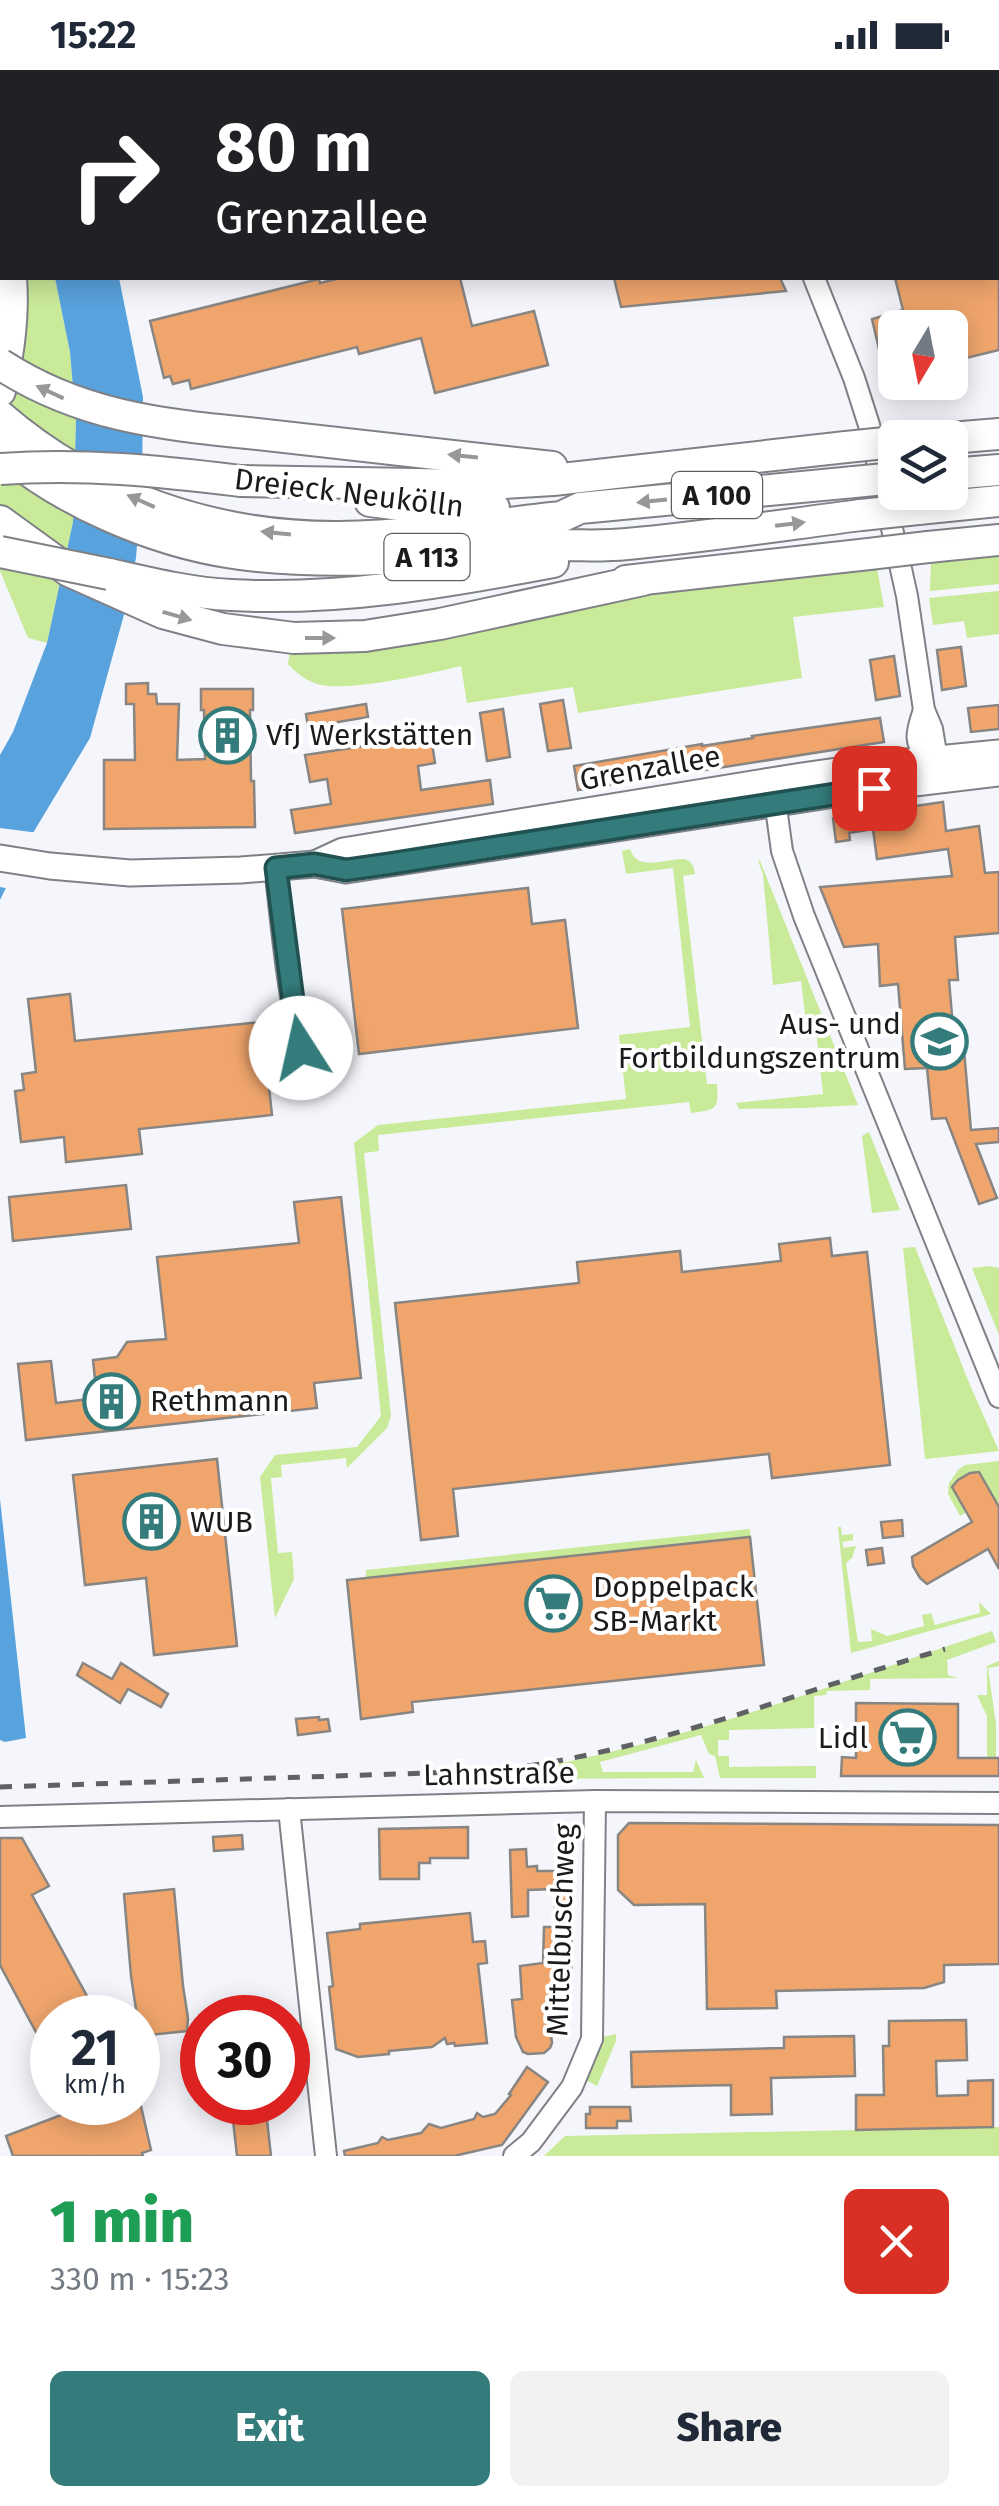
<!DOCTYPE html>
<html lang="en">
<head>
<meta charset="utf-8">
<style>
	:root { --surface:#fff; --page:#f2f2f3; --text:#1f2937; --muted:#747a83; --accent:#337c7b }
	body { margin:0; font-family:"Fira Sans",sans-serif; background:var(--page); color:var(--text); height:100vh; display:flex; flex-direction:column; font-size:38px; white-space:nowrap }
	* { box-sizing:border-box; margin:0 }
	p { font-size:32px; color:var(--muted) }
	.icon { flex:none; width:55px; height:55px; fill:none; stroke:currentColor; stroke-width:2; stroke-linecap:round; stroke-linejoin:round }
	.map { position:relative; height:2086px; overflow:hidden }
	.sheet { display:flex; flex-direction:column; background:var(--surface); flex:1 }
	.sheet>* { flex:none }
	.guide { position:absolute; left:0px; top:0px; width:1000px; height:210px; box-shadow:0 5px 25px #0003; background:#202124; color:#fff; overflow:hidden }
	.needle { width:65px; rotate:190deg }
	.controls { position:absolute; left:878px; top:240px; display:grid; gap:20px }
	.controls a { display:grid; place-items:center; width:90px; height:90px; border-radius:15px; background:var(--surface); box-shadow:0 5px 25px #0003; font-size:50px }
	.speed { position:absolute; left:30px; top:1925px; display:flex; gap:20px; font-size:50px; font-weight:700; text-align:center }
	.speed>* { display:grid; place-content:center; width:130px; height:130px; border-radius:50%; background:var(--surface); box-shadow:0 5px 25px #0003; line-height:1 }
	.speed small { font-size:25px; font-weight:400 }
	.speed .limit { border:15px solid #d22; background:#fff; color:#111 }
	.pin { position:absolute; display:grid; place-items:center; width:85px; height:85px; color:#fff; margin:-42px; border-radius:20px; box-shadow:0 5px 15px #0006 }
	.me { position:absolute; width:110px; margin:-55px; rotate:350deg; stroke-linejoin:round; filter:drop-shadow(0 0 8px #0008) }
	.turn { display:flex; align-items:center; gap:35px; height:210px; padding:0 50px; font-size:45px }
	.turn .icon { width:130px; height:130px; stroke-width:2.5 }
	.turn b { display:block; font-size:70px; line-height:85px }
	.round { display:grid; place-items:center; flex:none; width:105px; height:105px; border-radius:15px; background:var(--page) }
	.summary { display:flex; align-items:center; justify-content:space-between; height:170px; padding:0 50px }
	h1 { font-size:60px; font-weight:800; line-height:75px; color:#1e9e55 }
	.cta { display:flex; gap:20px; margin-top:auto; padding:20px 50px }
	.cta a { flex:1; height:115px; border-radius:15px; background:var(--accent); color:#fff; font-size:40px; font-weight:800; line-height:115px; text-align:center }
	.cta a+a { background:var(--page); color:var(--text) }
	.status { display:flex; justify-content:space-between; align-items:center; height:70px; padding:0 50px; background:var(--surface); direction:ltr }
	.status svg { height:28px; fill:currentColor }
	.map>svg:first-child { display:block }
</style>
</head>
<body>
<div class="status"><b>15:22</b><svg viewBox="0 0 49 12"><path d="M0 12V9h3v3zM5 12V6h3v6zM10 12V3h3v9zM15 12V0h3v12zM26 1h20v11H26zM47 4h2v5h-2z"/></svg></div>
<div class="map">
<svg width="999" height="2086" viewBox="0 0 999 2086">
	<rect width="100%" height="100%" fill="#f4f6fb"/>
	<!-- green -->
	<g fill="#c9ea98">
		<path d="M 25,208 L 55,208 L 70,282 L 76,353 L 73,452 L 47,573 L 28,568 L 0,501 L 0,354 L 13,324 Z"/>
		<path d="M 999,485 L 999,514 L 930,521 L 931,492 Z"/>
		<path d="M 877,498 L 884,537 L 793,547 L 802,608 L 578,643 L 573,617 L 467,633 L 461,596 C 428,604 353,621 321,615 C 308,612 297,604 288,594 L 290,579 L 542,544 L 725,513 Z"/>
		<path d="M 999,521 L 999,564 L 967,568 L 964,551 L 933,555 L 929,528 Z"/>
		<path d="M 630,779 C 637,802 665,789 684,789 C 692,791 694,796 695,804 L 683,806 L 707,1014 L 717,1014 C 719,1041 716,1039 691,1043 L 689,1032 L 378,1065 L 379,1081 L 364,1083 L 391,1346 L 387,1358 L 347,1398 L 346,1388 L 281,1395 L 282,1407 L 271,1408 L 278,1483 L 292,1482 L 294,1509 L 275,1548 L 260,1407 L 275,1385 L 357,1377 L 381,1346 L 354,1073 L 378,1055 L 626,1029 L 619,965 L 690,957 L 673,798 L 626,804 L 622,781 Z"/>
		<path d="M 758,791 L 760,791 L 858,1035 L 804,1038 L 739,1039 L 736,1033 L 823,1024 L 816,960 L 807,961 L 801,911 L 773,915 L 763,804 Z"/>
		<path d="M 869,1062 L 900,1140 L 872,1143 L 862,1066 Z"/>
		<path d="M 915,1177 L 970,1315 L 999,1381 L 925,1389 L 903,1178 Z"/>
		<path d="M 990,1196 L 999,1198 L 999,1265 L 972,1198 Z"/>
		<path d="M 999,1391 L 999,1437 L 978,1402 C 967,1404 959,1408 952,1417 L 966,1442 L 960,1446 L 948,1424 L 949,1413 L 958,1400 L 965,1395 Z"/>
		<path d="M 838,1457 L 841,1457 L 842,1465 L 853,1464 L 853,1470 L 843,1472 L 843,1478 L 856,1476 L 852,1488 L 846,1493 L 858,1572 L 872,1571 L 871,1559 L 887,1566 L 924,1556 L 922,1545 L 931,1543 L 935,1555 L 980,1543 L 979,1532 L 991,1544 L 851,1583 Z"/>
		<path d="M 750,1459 L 750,1467 L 366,1508 L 366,1500 Z"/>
		<path d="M 992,1561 L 996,1572 L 947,1590 L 948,1605 L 958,1608 L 870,1609 L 870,1620 L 827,1621 L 826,1625 L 814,1626 L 814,1658 L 729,1660 L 729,1670 L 718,1670 L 718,1686 L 729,1686 L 729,1697 L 816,1696 L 816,1708 L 720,1708 L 715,1686 L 709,1684 L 701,1665 L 600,1692 L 603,1702 L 693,1702 L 696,1690 L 704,1708 L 515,1709 L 515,1702 C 679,1674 835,1614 992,1561 Z"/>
		<path d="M 999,1591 L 999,1596 L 988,1598 L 996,1654 L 996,1688 L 987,1688 L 987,1646 L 977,1625 L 987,1625 L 987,1596 Z"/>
		<path d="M 616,1964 L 616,1971 L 597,2016 L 586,2010 L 603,1967 Z"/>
		<path d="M 999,2057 L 999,2086 L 544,2086 L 565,2066 Z"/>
	</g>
	<!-- water -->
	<g fill="#58a2dd">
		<path d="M 55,208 L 119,208 L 143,327 L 142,412 L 136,488 L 125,541 L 90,668 L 33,763 L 0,830 L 0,685 L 13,662 L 47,573 L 73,452 L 76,353 L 70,282 Z"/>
		<path d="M 0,1429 L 26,1668 L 5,1672 L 0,1670 Z"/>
	</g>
	<!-- pier -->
	<path fill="#f4f6fb" d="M 0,758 L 39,763 L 11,819 L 0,817 Z"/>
	<!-- building -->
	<g fill="#f0a56c" stroke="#898582" stroke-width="2.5">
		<path d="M 341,208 L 460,208 L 472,256 L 534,241 L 548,295 L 435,323 L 421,268 L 359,284 L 357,277 L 191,319 L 189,310 L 173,314 L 170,306 L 164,308 L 150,251 L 319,209 L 320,213 Z"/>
		<path d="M 614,208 L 780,208 L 786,221 L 621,237 Z"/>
		<path d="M 895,208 L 999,208 L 999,280 L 950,292 L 950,258 L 895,258 L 895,275 L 879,279 L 872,249 L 903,240 Z"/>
		<path d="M 961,577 L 966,616 L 942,620 L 937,580 Z"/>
		<path d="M 894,586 L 900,626 L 876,630 L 870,590 Z"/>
		<path d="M 148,613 L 148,624 L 156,624 L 157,634 L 179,634 L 177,690 L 205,689 L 204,640 L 201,640 L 201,619 L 253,619 L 253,640 L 250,640 L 251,711 L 254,711 L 255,757 L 104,759 L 104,690 L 135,690 L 134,634 L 126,634 L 126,614 Z"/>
		<path d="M 563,630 L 571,678 L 548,681 L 540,634 Z"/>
		<path d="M 366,634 L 368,647 L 308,657 L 306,644 Z"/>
		<path d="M 999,635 L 999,659 L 971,662 L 968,638 Z"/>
		<path d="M 503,639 L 510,687 L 487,691 L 480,643 Z"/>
		<path d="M 880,648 L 884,672 L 578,720 L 574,696 L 702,674 L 702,676 L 753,668 L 752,666 Z"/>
		<path d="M 431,666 L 435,693 L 418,696 L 421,720 L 490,710 L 493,734 L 295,763 L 291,740 L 331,734 L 327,709 L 310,712 L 305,685 Z"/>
		<path d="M 943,732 L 946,761 L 979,756 L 985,803 L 999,802 L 999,863 L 955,867 L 958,910 L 949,910 L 953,957 L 962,957 L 971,1060 L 999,1058 L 999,1072 L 976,1074 L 997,1128 L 979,1134 L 946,1048 L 932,1049 L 927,998 L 905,999 L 898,914 L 880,916 L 878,874 L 844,877 L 820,817 L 952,806 L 948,779 L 877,789 L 873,759 L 849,763 L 850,770 L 836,772 L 833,748 Z"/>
		<path d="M 528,818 L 532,854 L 565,850 L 578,958 L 359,984 L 342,839 Z"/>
		<path d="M 70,924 L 75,971 L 262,952 L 272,1045 L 139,1059 L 142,1084 L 66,1092 L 64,1067 L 21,1072 L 15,1021 L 24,1020 L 22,1004 L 36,1002 L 28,929 Z"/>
		<path d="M 126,1115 L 131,1159 L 13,1171 L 9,1127 Z"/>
		<path d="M 341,1127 L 361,1308 L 314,1313 L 317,1338 L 26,1370 L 18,1294 L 51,1291 L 56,1333 L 97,1328 L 93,1290 L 117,1287 L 127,1272 L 166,1269 L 157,1187 L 299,1173 L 294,1132 Z"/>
		<path d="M 830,1168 L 832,1186 L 867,1182 L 890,1395 L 772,1408 L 769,1384 L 453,1419 L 458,1466 L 421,1470 L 395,1233 L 579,1213 L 577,1192 L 680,1181 L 682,1202 L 781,1191 L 779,1174 Z"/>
		<path d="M 217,1389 L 237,1576 L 154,1585 L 146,1508 L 85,1515 L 73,1405 Z"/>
		<path d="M 979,1402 L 999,1437 L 999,1499 L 988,1479 L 927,1514 L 920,1508 L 913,1496 L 912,1487 L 972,1452 L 952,1417 L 958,1410 L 970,1403 Z"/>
		<path d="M 902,1450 L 903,1466 L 883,1468 L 881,1452 Z"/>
		<path d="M 750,1467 L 764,1595 L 412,1632 L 413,1642 L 361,1649 L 347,1510 Z"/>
		<path d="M 882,1478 L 884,1493 L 868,1495 L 866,1480 Z"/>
		<path d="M 83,1593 L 112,1609 L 121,1593 L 168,1624 L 161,1637 L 128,1619 L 120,1633 L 77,1605 Z"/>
		<path d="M 856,1633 L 958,1634 L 958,1688 L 999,1688 L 999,1706 L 841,1706 L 842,1687 L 856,1688 Z"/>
		<path d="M 319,1647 L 319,1650 L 328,1649 L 330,1661 L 298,1665 L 296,1649 Z"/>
		<path d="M 629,1753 L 999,1755 L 999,1894 L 944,1895 L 944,1912 L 924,1918 L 776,1921 L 777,1938 L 707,1939 L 705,1834 L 634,1835 L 618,1820 L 618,1765 Z"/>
		<path d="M 468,1757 L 468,1788 L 430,1788 L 430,1793 L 419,1793 L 419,1809 L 380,1809 L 379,1759 Z"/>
		<path d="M 242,1765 L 243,1779 L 214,1781 L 213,1767 Z"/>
		<path d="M 0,1768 L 22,1768 L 49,1816 L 32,1825 L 99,1948 L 52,1948 L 52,1992 L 0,1895 Z"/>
		<path d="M 526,1779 L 527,1797 L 537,1796 L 537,1801 L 572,1801 L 571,1913 L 548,1916 L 554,1964 L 551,1964 L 552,1973 L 550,1978 L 544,1983 L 528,1984 L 523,1982 L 516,1967 L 512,1930 L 522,1929 L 520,1896 L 543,1893 L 544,1857 L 555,1857 L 555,1819 L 528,1820 L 528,1846 L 512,1847 L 510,1780 Z"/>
		<path d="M 174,1819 L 183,1916 L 188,1948 L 187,1961 L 140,1966 L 131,1906 L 124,1824 Z"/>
		<path d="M 470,1843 L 473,1872 L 485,1871 L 487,1893 L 478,1894 L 487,1973 L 455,1976 L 454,1973 L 447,1974 L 445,1968 L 432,1977 L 389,1981 L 389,1984 L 358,1987 L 336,1979 L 329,1917 L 333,1916 L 327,1863 L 360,1859 L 360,1854 Z"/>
		<path d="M 966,1950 L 967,1990 L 936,1991 L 937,2026 L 968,2025 L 968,2011 L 993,2010 L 993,2057 L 856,2060 L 856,2025 L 884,2025 L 883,1976 L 889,1976 L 889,1951 Z"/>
		<path d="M 854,1966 L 855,2006 L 771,2008 L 772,2044 L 731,2045 L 731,2015 L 632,2017 L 631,1982 L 784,1978 L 784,1967 Z"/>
		<path d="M 527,1997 L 548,2012 L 502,2075 L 454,2086 L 345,2086 L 344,2081 L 378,2073 L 382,2067 L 388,2070 L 421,2063 L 429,2054 L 441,2058 L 474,2049 L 477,2043 L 483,2047 L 495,2044 L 511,2025 L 509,2024 Z"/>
		<path d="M 74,2032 L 140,2032 L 151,2080 L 142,2083 L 143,2086 L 13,2086 L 6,2066 L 77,2039 Z"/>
		<path d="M 231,2032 L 265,2032 L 271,2086 L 237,2086 Z"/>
		<path d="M 590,2037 L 630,2037 L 631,2051 L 617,2051 L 617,2058 L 586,2058 L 586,2044 L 590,2044 Z"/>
	</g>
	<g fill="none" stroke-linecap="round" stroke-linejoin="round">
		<defs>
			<g id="minor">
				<path d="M 732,0 L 733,2"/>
				<path d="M 467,2 L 477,0"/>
				<path d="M 814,208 L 854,308 L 869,355 L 907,526 L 924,640 L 932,659 L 935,677 L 929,690 L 930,702"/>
				<path d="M 924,640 C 917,661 912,672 929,690"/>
				<path d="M 774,723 L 782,781 L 804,846 L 999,1327"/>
				<path d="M 275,798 C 284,868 287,942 313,1008"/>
				<path d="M 289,1739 L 326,2086"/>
				<path d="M 0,1747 L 595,1731 L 999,1733"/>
				<path d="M 514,2086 L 531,2072 L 572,2017 L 592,1969 L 595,1731"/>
			</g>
			<g id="major">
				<path d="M 0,788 L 50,796 L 130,803 L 241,800 L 315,794 L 346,800 L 873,718 L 999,703"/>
				<path d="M 315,794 L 343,781 L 802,706 L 886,694 L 999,683"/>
			</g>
			<g id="highway">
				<path d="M 0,153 L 2,162"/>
				<path d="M 0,321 C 9,283 14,247 11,208"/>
				<path d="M 0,346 C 93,427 216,468 339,467 C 413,466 488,455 561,447 L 580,438 L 854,412"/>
				<path d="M 248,363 L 552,397"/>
				<path d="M 950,368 L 999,364"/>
				<path d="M 0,378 C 60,431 153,471 233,483 C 295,492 359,491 422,487 C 463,484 503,478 543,476 C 571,474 599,477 627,474 C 705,467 783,455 861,445"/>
				<path d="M 950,404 L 999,400"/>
				<path d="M 241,411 L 473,415 L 553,410 L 846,377"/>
				<path d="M 370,431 L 409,436 L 494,438"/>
				<path d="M 918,439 L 999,431"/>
				<path d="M 0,451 L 69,501 L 163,543 L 223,559 L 294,568 L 365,566 L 440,554 L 643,510"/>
				<path d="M 928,477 L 999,470"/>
				<path d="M 109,504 C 149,513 190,523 231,525 C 339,531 447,512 553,492"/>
				<path d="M 626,511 L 869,484"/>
			</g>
		</defs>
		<!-- minor casing -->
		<use href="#minor" stroke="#7f8186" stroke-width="24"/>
		<!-- major casing -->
		<use href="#major" stroke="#7f8186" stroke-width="29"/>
		<!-- highway casing -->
		<use href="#highway" stroke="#7f8186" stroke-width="34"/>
		<!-- minor -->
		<use href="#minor" stroke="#fff" stroke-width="20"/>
		<!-- major -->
		<use href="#major" stroke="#fff" stroke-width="25"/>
		<!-- highway -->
		<use href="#highway" stroke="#fff" stroke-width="30"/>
		<!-- rail -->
		<path stroke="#606164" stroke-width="5" stroke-dasharray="12 12" stroke-linecap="butt" d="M 0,1717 L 489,1701 C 647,1684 794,1623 945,1579"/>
		<defs>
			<g id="highway-bridge">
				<path d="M 0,294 C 78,345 157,354 248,363"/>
				<path d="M 846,377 L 895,372"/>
				<path d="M 0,399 C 83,393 159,401 241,411"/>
				<path d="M 854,412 L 895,408"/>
				<path d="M 861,445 L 918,439"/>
				<path d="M 0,482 L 109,504"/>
				<path d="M 869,484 L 928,477"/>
			</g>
		</defs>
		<!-- highway-bridge casing -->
		<use href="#highway-bridge" stroke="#7f8186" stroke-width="34" stroke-linecap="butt"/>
		<!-- highway-bridge -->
		<use href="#highway-bridge" stroke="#fff" stroke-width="30"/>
	</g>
	<!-- one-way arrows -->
	<defs><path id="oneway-solid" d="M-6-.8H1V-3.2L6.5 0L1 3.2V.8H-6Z" transform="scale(2.5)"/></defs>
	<g fill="#989899">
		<use href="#oneway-solid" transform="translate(50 322) rotate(-155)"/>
		<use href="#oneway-solid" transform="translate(463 386) rotate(-174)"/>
		<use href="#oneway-solid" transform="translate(141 431) rotate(-156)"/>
		<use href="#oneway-solid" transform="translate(652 431) rotate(174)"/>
		<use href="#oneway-solid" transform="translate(790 454) rotate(-7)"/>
		<use href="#oneway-solid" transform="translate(276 463) rotate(-174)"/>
		<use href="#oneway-solid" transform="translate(177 546) rotate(16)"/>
		<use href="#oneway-solid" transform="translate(320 568)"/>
	</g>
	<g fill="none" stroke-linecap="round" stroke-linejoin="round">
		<defs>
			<path id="route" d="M 301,978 L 294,938 L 276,798 L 315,794 L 346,800 L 388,794 L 874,718"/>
		</defs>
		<!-- route casing -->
		<use href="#route" stroke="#215150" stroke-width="25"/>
		<!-- route -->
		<use href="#route" stroke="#337c7b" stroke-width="18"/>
	</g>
	<!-- icons -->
	<defs>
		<symbol id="building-ring" viewBox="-11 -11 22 22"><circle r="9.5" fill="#fff" stroke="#337c7b" stroke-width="1.5"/><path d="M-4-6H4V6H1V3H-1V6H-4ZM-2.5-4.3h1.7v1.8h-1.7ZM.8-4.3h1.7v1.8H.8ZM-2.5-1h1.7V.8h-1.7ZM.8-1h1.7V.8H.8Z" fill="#337c7b"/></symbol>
		<symbol id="school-ring" viewBox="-11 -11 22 22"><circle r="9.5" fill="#fff" stroke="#337c7b" stroke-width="1.5"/><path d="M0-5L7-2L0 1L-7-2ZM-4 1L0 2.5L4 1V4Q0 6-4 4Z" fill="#337c7b"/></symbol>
		<symbol id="supermarket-ring" viewBox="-11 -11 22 22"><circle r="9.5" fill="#fff" stroke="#337c7b" stroke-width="1.5"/><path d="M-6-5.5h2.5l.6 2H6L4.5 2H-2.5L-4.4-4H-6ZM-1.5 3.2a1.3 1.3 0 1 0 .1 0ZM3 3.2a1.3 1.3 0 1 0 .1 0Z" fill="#337c7b"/></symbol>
	</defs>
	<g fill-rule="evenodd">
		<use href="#building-ring" x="196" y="634" width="63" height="63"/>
		<use href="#school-ring" x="908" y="940" width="63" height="63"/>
		<use href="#building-ring" x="80" y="1300" width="63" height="63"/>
		<use href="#building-ring" x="120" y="1420" width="63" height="63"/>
		<use href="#supermarket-ring" x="522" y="1502" width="63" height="63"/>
		<use href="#supermarket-ring" x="876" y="1636" width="63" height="63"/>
	</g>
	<g text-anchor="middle" stroke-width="8" stroke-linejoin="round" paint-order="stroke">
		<!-- shield labels -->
		<g fill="#fff" stroke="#5f5f61" stroke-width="2.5">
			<rect x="672" y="402" width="90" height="46" rx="8"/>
			<rect x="384.5" y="464" width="85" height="46" rx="8"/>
		</g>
		<g font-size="28" font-weight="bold" fill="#1b1b1d">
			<text x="717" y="435">A 100</text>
			<text x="427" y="497">A 113</text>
		</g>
		<!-- street labels -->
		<g font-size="30" fill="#1b1b1d" stroke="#fff">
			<text transform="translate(349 423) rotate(7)" y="10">Dreieck Neukölln</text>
			<text transform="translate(650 698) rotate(-10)" y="10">Grenzallee</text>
			<text transform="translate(499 1704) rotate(-1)" y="10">Lahnstraße</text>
			<text transform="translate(561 1860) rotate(-88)" y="10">Mittelbuschweg</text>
		</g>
		<!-- poi labels -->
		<g font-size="30" fill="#1b1b1d" stroke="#fff" text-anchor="start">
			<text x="266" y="675">VfJ Werkstätten</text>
			<text x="901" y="964" text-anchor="end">Aus- und<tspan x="901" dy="34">Fortbildungszentrum</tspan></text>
			<text x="150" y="1341">Rethmann</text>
			<text x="190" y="1462">WUB</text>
			<text x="593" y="1527">Doppelpack<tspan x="593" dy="34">SB-Markt</tspan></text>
			<text x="868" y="1678" text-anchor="end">Lidl</text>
		</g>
	</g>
</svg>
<div class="controls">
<a><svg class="needle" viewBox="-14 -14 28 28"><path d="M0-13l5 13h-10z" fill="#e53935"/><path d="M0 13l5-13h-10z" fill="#747a83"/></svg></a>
<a><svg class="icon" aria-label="layers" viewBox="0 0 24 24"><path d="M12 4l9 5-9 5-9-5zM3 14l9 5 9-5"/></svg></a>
</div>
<div class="speed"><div>21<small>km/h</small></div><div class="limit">30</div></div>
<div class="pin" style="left:874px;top:718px;background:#d93025"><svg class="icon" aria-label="arrive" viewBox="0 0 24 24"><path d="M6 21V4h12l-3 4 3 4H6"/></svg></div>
<svg class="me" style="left:301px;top:978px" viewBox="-20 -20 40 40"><circle r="19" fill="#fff"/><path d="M0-13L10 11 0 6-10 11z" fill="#337c7b"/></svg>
<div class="guide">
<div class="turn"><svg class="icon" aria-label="right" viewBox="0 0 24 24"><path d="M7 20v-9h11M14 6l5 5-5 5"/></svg><div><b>80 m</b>Grenzallee</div></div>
</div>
</div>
<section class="sheet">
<div class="summary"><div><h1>1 min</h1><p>330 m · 15:23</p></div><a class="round" style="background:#d93025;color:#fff"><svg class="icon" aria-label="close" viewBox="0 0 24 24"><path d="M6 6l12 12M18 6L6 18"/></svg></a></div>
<div class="cta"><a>Exit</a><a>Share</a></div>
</section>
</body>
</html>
